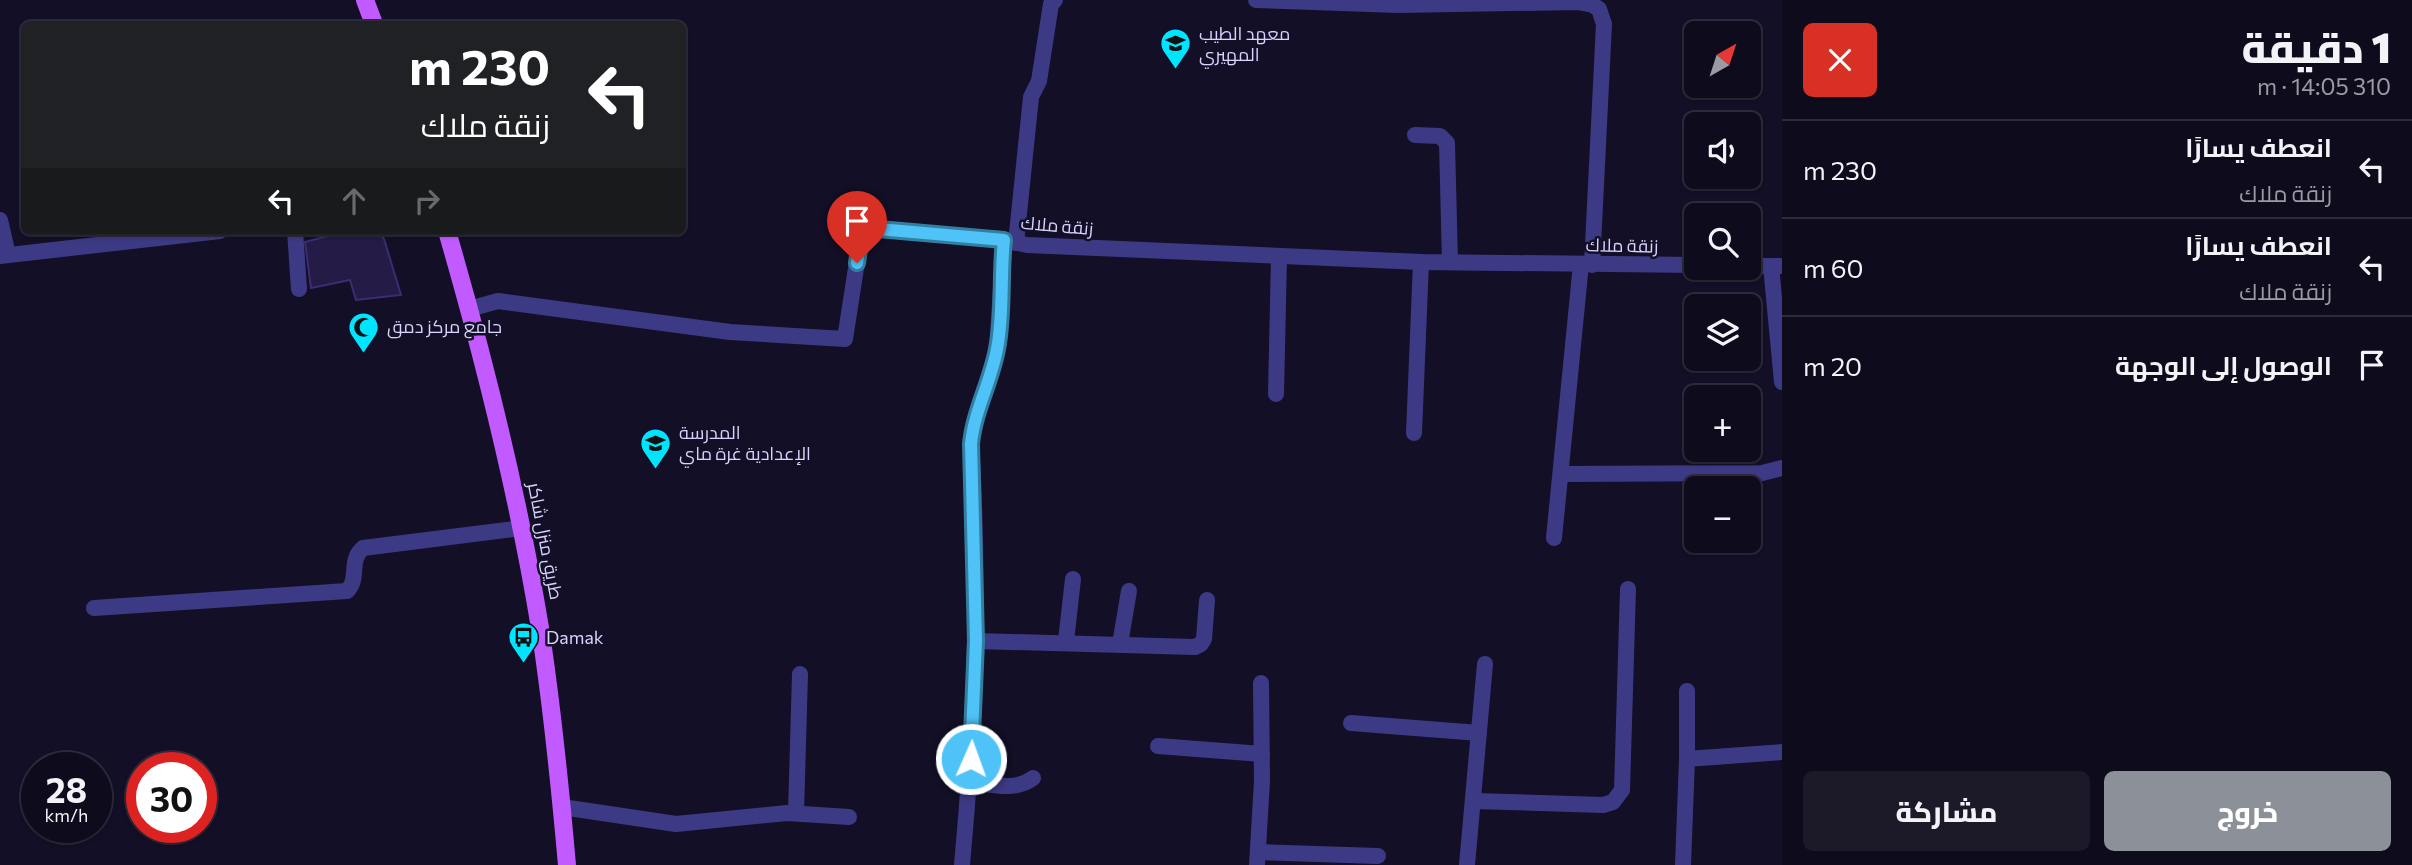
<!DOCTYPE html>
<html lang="ar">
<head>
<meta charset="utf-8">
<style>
	:root { --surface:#0e0b1c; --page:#1c1929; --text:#f1f3f6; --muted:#9b9ba3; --line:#2e2b3b; --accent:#8c9099 }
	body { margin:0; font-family:Commissioner,Cairo,sans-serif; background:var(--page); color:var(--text); direction:rtl; height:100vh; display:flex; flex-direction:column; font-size:26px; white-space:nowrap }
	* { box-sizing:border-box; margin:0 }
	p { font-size:23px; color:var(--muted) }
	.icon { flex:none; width:38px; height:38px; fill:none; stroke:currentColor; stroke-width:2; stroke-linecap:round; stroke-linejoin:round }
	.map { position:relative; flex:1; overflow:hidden; direction:ltr }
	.drawer { display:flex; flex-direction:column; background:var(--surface); width:630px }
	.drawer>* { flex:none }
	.guide { position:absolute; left:21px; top:21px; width:665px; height:214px; border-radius:10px; box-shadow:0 2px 5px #0004,0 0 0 2px var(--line); direction:rtl; background:#202124; color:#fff; overflow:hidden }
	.needle { width:46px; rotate:39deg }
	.buttons { position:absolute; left:1684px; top:21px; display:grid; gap:14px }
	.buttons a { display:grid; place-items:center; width:77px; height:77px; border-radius:10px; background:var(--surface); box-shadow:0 2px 5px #0004,0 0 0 2px var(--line); font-size:35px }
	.speed { position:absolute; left:21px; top:752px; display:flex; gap:14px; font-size:35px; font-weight:700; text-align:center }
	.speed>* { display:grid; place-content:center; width:91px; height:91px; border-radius:50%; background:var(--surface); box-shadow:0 2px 5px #0004,0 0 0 2px var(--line); line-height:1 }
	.speed small { font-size:18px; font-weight:400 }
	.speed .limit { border:10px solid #d22; background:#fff; color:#111 }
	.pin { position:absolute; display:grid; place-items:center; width:60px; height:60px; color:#fff; margin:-72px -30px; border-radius:50% 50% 50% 0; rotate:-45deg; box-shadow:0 0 7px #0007 }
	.pin .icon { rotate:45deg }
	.me { position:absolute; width:77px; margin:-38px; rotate:2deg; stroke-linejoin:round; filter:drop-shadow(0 0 5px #0008) }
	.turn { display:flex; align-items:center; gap:24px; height:147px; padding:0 21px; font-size:32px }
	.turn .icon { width:91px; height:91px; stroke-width:2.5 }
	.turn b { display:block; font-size:49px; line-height:60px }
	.lanes { display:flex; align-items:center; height:66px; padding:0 21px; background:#0003; justify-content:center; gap:35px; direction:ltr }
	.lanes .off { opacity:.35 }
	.round { display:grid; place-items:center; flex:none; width:74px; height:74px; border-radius:10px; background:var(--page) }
	.summary { display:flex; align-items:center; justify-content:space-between; height:119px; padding:0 21px }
	h1 { font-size:42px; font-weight:800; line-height:52px }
	.button { display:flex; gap:14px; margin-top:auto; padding:14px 21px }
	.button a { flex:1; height:80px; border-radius:10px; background:var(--accent); color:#fff; font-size:28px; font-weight:800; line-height:80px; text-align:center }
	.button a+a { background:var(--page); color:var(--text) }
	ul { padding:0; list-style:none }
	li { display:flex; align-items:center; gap:21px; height:98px; padding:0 21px; border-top:2px solid var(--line) }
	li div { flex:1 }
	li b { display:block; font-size:26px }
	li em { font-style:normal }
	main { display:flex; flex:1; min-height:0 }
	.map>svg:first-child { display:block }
</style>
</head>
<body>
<main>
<section class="drawer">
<div class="summary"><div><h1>1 دقيقة</h1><p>310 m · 14:05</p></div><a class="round" style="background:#d93025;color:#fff"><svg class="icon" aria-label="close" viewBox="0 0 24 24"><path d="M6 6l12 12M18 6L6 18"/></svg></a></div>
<ul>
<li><svg class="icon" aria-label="left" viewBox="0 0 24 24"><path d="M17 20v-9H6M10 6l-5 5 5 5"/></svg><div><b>انعطف يسارًا</b><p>زنقة ملاك</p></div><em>230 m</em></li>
<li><svg class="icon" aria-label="left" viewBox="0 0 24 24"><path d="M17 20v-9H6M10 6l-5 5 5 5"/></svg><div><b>انعطف يسارًا</b><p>زنقة ملاك</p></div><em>60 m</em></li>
<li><svg class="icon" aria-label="arrive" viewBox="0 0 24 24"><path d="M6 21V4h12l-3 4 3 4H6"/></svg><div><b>الوصول إلى الوجهة</b></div><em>20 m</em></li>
</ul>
<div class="button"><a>خروج</a><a>مشاركة</a></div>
</section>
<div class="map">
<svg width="1782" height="865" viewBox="0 0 1782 865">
	<rect width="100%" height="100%" fill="#130f26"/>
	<!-- building -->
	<path fill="#241b47" stroke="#3b2d73" stroke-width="2" d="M 347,231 L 379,232 L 384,239 L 401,295 L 356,300 L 350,280 L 311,288 L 305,242 Z"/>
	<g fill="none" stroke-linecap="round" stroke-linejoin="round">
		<!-- minor -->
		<g stroke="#3d3a85" stroke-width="16">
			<path d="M 1256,0 L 1398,5 L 1578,2 L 1593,5 L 1599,9 L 1604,24 L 1592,265"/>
			<path d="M 1415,135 L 1440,136 L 1447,143 L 1450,262"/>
			<path d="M 0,220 L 8,255"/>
			<path d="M 295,231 L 299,289"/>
			<path d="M 1016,243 L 1031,97 L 1039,81 L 1051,4 L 1055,0"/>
			<path d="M 0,256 L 220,231"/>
			<path d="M 1748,266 L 1780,266"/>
			<path d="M 1771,266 L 1782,382"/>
			<path d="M 469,309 L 498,301 L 730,332 L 845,339 L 861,236 L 867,228 L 1004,240 L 1027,245 L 1421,262 L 1696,265"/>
			<path d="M 1276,394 L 1279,256"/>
			<path d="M 1414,433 L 1421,262"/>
			<path d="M 1561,474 L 1762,473 L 1782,468"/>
			<path d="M 1554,538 L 1581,264"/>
			<path d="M 94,608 L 347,591 C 360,578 348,561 363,548 L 522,528"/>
			<path d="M 976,641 L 1195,647 L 1201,644 L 1204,639 L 1207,600"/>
			<path d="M 1066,641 L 1073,579"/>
			<path d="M 1120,644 L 1129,591"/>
			<path d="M 1351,723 L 1479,733"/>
			<path d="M 1158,746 L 1262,754"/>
			<path d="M 1687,759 L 1782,752"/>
			<path d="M 970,782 C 991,784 1015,792 1033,778"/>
			<path d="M 1474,801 L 1603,805 L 1613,802 L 1622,790 L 1628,589"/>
			<path d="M 562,807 L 676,824 L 787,813 L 849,817"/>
			<path d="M 796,813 L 800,674"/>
			<path d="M 1258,852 L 1378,856"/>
			<path d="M 962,865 C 975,725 980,584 971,444 L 976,418 L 997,350 L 1004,240"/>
			<path d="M 1257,865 L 1262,781 L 1261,683"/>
			<path d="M 1467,865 L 1485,664"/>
			<path d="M 1683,865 L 1687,759 L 1687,691"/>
		</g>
		<!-- major -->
		<g stroke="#c25bff" stroke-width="18">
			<path d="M 365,0 L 374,24"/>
			<path d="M 447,231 C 485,362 518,494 540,628 C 552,706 560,786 567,865"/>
		</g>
	</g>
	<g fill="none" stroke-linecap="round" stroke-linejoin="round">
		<defs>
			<path id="route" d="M 857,263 L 861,236 L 867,228 L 1004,240 C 1000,276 1004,314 997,349 C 991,382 974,411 971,444 L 976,641 L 971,759"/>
		</defs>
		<!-- route casing -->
		<use href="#route" stroke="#337fa1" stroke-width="18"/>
		<!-- route -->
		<use href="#route" stroke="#4fc3f7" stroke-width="12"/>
	</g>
	<!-- icons -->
	<defs>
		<symbol id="school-pin" viewBox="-11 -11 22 30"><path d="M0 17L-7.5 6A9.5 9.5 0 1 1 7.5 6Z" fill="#00e5ff" stroke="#130f26"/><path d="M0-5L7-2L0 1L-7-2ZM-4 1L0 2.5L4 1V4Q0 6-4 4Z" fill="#111"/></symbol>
		<symbol id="mosque-pin" viewBox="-11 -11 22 30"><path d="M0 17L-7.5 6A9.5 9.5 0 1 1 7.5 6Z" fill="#00e5ff" stroke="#130f26"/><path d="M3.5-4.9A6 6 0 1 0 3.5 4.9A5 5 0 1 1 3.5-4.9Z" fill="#111"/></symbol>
		<symbol id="bus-pin" viewBox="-11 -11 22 30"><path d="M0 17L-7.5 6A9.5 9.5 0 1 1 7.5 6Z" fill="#00e5ff" stroke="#130f26"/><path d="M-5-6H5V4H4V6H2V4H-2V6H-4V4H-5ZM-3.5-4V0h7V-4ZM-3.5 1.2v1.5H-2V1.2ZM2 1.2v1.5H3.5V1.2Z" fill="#111"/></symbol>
	</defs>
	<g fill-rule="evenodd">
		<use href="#school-pin" x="1158" y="26" width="35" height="47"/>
		<use href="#mosque-pin" x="346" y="310" width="35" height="47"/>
		<use href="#school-pin" x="638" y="426" width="35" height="47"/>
		<use href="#bus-pin" x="506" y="620" width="35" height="47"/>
	</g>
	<g text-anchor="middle" stroke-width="5" stroke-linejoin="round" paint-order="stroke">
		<!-- poi labels -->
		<g font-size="18" fill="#d9d4ff" stroke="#130f26" text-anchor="start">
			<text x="1199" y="40">معهد الطيب<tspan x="1199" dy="21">المهيري</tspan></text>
			<text x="387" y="333">جامع مركز دمق</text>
			<text x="679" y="439">المدرسة<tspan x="679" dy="21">الإعدادية غرة ماي</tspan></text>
			<text x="546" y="644">Damak</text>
		</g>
		<!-- street labels -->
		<g font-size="18" fill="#d9d4ff" stroke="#130f26">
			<text transform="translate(1057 226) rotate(5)" y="6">زنقة ملاك</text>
			<text transform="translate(1622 246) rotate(1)" y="6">زنقة ملاك</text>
			<text transform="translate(545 541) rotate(79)" y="6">طريق منزل شاكر</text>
		</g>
	</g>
</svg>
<div class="buttons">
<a><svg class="needle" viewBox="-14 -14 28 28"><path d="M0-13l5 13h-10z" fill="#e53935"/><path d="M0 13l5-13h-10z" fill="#9b9ba3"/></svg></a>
<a><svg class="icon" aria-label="sound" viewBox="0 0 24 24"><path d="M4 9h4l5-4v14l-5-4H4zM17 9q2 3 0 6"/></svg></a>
<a><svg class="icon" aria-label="search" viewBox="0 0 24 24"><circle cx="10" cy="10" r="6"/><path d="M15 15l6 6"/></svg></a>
<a><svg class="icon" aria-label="layers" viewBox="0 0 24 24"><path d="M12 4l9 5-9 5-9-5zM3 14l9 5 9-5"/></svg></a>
<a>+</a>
<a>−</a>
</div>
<div class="speed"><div>28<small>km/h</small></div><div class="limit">30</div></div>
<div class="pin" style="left:857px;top:263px;background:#d93025"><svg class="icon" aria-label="arrive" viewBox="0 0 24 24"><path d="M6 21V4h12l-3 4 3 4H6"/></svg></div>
<svg class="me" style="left:971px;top:759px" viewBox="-20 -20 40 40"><circle r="17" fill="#4fc3f7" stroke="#fff" stroke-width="3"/><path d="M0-11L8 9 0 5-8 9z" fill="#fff"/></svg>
<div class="guide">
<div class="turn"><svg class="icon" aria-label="left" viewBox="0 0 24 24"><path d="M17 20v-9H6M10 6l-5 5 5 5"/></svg><div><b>230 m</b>زنقة ملاك</div></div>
<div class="lanes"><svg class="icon" aria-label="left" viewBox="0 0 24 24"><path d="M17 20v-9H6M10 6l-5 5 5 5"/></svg><svg class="icon off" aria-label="ahead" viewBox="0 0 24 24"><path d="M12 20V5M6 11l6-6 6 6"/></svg><svg class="icon off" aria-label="right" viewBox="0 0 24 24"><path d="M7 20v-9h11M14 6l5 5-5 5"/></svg></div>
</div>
</div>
</main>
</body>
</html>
